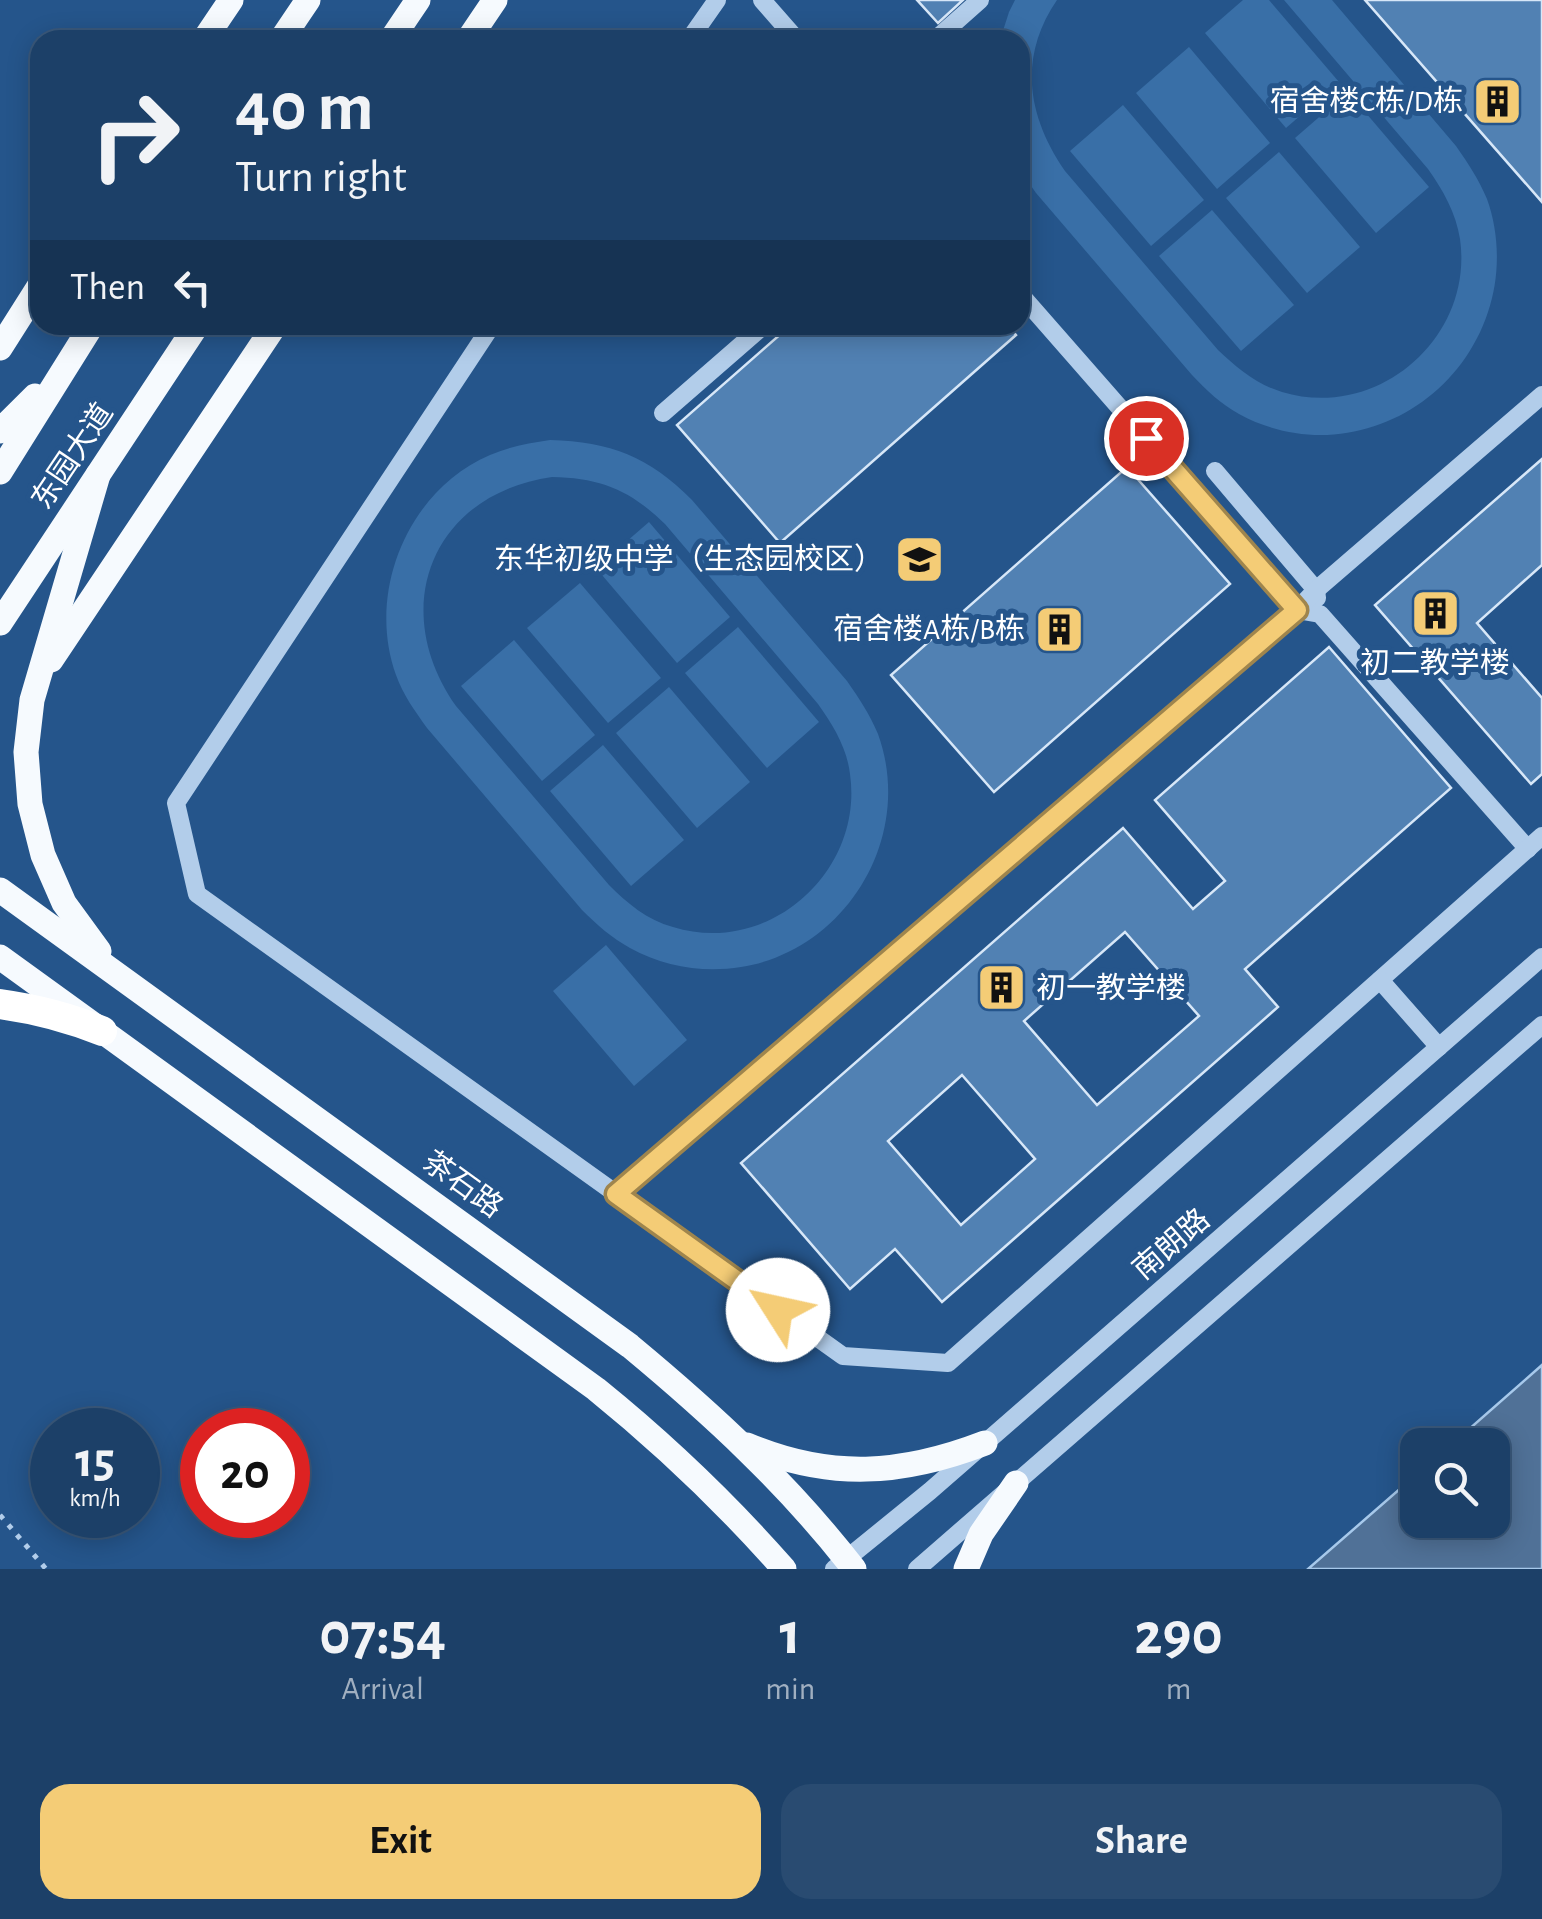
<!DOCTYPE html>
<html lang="en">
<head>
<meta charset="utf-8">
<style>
	:root { --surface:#1c4068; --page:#294b71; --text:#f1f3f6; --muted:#a0afc0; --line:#3a597c; --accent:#f4cc76 }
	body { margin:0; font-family:"Alegreya Sans","Noto Sans SC",sans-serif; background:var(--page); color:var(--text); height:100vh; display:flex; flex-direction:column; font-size:38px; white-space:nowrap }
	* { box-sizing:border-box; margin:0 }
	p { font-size:32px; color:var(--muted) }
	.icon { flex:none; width:55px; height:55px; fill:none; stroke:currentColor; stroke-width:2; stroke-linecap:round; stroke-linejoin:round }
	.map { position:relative; height:1569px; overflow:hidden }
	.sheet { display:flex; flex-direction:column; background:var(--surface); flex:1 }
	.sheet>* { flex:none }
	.banner { position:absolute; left:30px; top:30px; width:1000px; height:305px; border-radius:30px; box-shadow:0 5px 25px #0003,0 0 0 2px var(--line); background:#1c4068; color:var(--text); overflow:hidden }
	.tools { position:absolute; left:1400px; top:1428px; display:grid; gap:20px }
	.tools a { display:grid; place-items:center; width:110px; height:110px; border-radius:20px; background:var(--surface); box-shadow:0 5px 25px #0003,0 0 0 2px var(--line); font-size:50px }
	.speed { position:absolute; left:30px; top:1408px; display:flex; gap:20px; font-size:50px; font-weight:700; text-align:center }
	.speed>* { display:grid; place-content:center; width:130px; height:130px; border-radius:50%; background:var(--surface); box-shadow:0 5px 25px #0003,0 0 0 2px var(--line); line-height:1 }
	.speed small { font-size:25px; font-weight:400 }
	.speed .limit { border:15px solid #d22; background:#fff; color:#111 }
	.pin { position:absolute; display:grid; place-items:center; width:85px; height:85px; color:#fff; margin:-42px; border:5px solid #fff; border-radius:50%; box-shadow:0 2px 10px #0007 }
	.me { position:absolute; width:110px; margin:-55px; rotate:305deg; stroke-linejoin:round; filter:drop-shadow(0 0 8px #0008) }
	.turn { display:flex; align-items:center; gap:35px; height:210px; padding:0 40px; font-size:45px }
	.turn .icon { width:130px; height:130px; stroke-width:2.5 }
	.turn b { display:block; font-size:70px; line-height:85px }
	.then { display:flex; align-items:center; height:95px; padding:0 40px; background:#0003; gap:20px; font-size:38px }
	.eta { display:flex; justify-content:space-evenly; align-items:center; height:170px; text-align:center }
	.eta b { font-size:60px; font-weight:600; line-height:70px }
	.action { display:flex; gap:20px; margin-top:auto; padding:20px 40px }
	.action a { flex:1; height:115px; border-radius:30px; background:var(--accent); color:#111; font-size:40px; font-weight:600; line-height:115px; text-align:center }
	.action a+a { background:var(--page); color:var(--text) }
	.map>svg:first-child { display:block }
</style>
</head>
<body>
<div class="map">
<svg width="1542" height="1569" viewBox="0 0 1542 1569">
	<rect width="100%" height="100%" fill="#25558b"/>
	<!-- green -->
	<g fill="#396fa7" fill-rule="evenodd">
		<path d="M 1015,0 L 1057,0 C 1018,57 1027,116 1065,171 L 1218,350 C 1237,368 1256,384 1282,392 C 1377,421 1474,338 1460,239 C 1456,213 1443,190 1428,169 L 1284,0 L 1332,0 L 1456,146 C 1468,163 1479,180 1487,199 C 1500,235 1500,277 1488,312 C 1454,415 1336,467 1239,414 C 1221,404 1206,390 1192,375 L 1036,193 L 1020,170 L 1020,40 L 1000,40 L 1009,12 Z"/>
		<path d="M 1243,0 L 1269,0 L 1339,82 L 1286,128 L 1205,33 Z"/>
		<path d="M 1189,47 L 1270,143 L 1217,189 L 1136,93 Z"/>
		<path d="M 1348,92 L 1429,187 L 1376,233 L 1295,138 Z"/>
		<path d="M 1123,105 L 1204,200 L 1151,246 L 1070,151 Z"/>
		<path d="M 1279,152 L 1360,247 L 1307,293 L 1226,198 Z"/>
		<path d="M 1212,210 L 1294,305 L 1241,351 L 1159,256 Z"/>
		<path d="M 550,440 C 611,442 648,456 692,500 L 847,681 C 859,698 870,715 878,734 C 915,836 847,950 741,967 C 704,973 664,967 630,948 C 612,938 597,925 582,910 L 427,728 C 415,711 403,695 396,675 C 366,592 408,490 490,455 C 509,447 529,443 550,440 ZM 552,477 C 601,478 630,490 665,524 L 818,704 C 833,725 847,748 850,774 C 864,872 768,957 673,927 C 647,920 627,903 609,885 L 456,706 C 387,608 432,494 552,477 Z"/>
		<path d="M 649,522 L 730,617 L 677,663 L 596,568 Z"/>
		<path d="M 580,583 L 661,678 L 608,723 L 527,628 Z"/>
		<path d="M 738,627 L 819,722 L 767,768 L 685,673 Z"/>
		<path d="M 514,640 L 595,735 L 542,781 L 461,686 Z"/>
		<path d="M 669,687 L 750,782 L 697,828 L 616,733 Z"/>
		<path d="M 603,745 L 684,840 L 631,886 L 550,791 Z"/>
		<path d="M 606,945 L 687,1040 L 634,1086 L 553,991 Z"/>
	</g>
	<!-- water -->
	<path fill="#507197" stroke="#a7c9eb" stroke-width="2.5" d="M 1542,1365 L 1542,1569 L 1308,1569 L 1417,1474 L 1418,1520 L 1492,1520 L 1492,1445 L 1451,1445 Z"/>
	<!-- building -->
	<g fill="#5181b3" stroke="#d7e7f8" stroke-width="2.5" fill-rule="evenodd">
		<path d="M 917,0 L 963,0 L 938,23 Z"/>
		<path d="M 1365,0 L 1542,0 L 1542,202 Z"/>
		<path d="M 791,325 L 1008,325 L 1016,335 L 780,543 L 677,425 Z"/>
		<path d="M 1542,459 L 1542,565 L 1477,623 L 1542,698 L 1542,774 L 1531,784 L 1375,605 Z"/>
		<path d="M 1127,467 L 1230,584 L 994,792 L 891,675 Z"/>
		<path d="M 1329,647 L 1451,788 L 1245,969 L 1278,1007 L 942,1302 L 895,1249 L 850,1289 L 741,1163 L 1123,828 L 1193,909 L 1225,881 L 1155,800 ZM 1125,932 L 1199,1016 L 1097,1105 L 1024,1021 ZM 962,1075 L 1035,1159 L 961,1225 L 888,1141 Z"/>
	</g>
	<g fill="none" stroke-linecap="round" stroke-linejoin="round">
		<!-- path -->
		<path stroke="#b2cdea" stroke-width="5" stroke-dasharray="5 8" stroke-linecap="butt" d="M 0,1515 L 46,1569"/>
		<!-- minor -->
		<g stroke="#b2cdea" stroke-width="18">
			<path d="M 762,0 L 797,40"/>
			<path d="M 689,40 L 717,0"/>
			<path d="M 935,40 L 980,0"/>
			<path d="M 1020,294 L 1297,610 L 1320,614 L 1528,849"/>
			<path d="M 492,325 L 176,803 L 197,894 L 843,1356 L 948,1363 L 1542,836"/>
			<path d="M 663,413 L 764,325"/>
			<path d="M 1215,471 L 1316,590 L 1317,598"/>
			<path d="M 1380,980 L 1439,1047"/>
			<path d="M 616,1194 L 1297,610 L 1316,590 L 1542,395"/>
			<path d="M 834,1569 L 930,1491 L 1542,957"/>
			<path d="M 917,1569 L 1542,1025"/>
		</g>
		<!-- major -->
		<g stroke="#f6fafe" stroke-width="25">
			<path d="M 204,40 L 231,0"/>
			<path d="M 281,40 L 308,0"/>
			<path d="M 391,40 L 418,0"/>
			<path d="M 468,40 L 495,0"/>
			<path d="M 0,348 L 40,285"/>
			<path d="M 0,431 L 35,396"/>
			<path d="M 0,472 L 92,325"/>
			<path d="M 98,475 L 32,700 L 26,752 L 30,804 L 43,855 L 64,903 L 99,951"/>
			<path d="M 0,623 L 197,325"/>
			<path d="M 51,660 L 275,325"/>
			<path d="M 0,890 L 630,1346 C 712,1414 789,1485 854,1569"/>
			<path d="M 0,957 L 596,1389 C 664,1444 726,1503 784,1569"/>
			<path d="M 747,1445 C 830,1480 902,1475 985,1443"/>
			<path d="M 966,1569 L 981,1534 L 1016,1483"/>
		</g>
		<!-- highway -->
		<path stroke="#fff" stroke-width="30" d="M 0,1004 C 36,1009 68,1017 102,1031"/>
	</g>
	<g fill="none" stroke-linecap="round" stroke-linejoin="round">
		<defs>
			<path id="route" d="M 778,1310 L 616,1194 L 1297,610 L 1146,438"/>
		</defs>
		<!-- route casing -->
		<use href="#route" stroke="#9f854d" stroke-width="25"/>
		<!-- route -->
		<use href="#route" stroke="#f4cc76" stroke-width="18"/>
	</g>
	<!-- icons -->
	<defs>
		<symbol id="building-square" viewBox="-11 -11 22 22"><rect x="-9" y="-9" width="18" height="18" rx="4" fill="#f4cc76" stroke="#25558b"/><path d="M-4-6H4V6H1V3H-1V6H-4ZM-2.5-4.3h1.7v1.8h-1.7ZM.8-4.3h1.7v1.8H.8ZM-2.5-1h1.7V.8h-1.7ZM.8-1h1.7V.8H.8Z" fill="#111"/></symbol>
		<symbol id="school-square" viewBox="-11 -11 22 22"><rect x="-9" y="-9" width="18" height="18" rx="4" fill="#f4cc76" stroke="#25558b"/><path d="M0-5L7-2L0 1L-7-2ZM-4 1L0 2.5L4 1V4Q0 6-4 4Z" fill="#111"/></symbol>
	</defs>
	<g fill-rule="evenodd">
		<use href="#building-square" x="1470" y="74" width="55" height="55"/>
		<use href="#school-square" x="892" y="532" width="55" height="55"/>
		<use href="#building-square" x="1408" y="586" width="55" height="55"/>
		<use href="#building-square" x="1032" y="602" width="55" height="55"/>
		<use href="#building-square" x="974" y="960" width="55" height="55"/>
	</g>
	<g text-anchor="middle" stroke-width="10" stroke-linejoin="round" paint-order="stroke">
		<!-- poi labels -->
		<g font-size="30" fill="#fff" stroke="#25558b" text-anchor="end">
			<text x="1463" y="111">宿舍楼C栋/D栋</text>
			<text x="884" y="569">东华初级中学（生态园校区）</text>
			<text x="1025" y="639">宿舍楼A栋/B栋</text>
			<text x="1435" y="673" text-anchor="middle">初二教学楼</text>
			<text x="1036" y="998" text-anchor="start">初一教学楼</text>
		</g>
		<!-- street labels -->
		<g font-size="30" fill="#fff" stroke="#25558b">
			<text transform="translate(72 456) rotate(-56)" y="10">东园大道</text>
			<text transform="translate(463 1184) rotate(36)" y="10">茶石路</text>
			<text transform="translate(1171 1244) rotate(-41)" y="10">南朗路</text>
		</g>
	</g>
</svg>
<div class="tools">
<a><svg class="icon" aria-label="search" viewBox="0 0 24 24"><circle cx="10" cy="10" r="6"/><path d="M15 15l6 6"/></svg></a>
</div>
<div class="speed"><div>15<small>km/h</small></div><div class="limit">20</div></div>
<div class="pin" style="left:1146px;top:438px;background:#d93025"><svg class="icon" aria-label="arrive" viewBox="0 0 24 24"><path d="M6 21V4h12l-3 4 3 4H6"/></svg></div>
<svg class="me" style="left:778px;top:1310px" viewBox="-20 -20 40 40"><circle r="19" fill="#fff"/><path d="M0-13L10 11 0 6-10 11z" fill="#f4cc76"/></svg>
<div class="banner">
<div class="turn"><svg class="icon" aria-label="right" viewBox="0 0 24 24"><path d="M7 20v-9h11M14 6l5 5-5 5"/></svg><div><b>40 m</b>Turn right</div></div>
<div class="then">Then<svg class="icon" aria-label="left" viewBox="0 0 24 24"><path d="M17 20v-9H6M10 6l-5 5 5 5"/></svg></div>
</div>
</div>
<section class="sheet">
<div class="eta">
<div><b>07:54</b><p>Arrival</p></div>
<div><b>1</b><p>min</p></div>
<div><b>290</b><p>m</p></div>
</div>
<div class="action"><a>Exit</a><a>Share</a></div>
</section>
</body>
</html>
